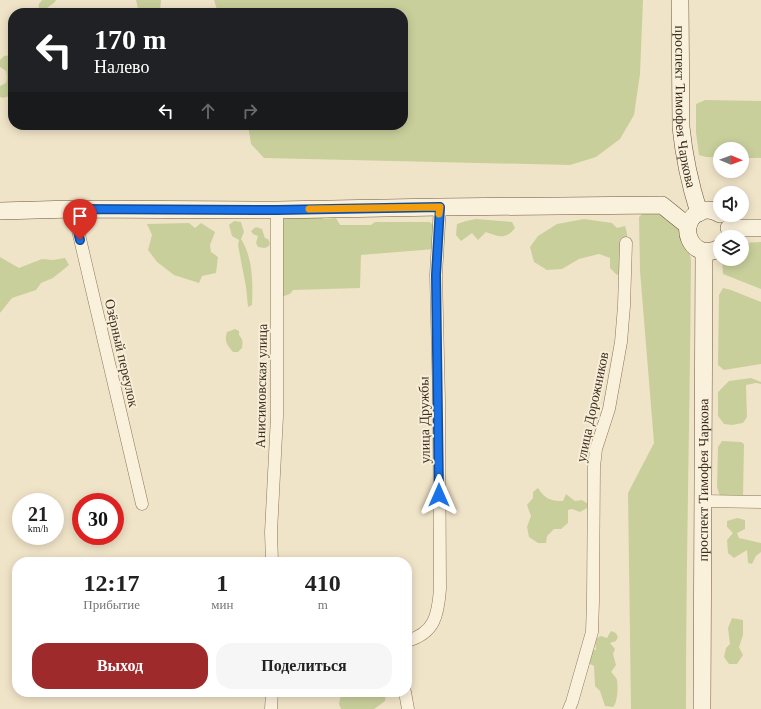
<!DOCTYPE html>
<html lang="ru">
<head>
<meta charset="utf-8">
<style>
	:root { --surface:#fff; --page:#f6f6f6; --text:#222; --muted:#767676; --accent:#9e2a2b }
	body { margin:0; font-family:Georgia,serif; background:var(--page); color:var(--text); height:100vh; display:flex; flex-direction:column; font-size:15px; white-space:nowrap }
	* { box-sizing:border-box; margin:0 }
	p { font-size:13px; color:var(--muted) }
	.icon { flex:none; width:22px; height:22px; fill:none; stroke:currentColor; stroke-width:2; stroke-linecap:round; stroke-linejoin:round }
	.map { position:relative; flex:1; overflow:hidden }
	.side { position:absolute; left:12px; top:557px; width:400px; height:140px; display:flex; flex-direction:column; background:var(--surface); border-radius:16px; box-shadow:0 2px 10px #0003 }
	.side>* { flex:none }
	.top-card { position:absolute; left:8px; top:8px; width:400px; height:122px; border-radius:16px; box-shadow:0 2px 10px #0003; background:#202124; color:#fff; overflow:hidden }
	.needle { width:26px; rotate:91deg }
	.controls { position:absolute; left:713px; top:142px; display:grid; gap:8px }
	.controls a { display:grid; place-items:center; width:36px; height:36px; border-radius:50%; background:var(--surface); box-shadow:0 2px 10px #0003; font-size:20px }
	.speed { position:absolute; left:12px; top:493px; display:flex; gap:8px; font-size:20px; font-weight:700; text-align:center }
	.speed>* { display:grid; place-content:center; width:52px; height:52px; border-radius:50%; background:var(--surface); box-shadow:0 2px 10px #0003; line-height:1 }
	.speed small { font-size:10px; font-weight:400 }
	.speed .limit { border:6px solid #d22; background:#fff; color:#111 }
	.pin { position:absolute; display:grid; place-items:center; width:34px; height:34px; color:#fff; margin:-41px -17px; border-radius:50% 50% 50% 0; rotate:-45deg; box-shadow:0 0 4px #0007 }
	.pin .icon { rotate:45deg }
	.me { position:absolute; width:44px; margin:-22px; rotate:0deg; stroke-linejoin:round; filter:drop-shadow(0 0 3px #0008) }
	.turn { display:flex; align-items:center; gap:14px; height:84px; padding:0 20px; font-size:18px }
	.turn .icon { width:52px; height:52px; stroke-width:2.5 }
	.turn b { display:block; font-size:28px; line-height:34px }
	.lanes { display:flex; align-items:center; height:38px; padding:0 20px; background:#0003; justify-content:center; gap:20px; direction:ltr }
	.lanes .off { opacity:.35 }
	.eta { display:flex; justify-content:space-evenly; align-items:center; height:68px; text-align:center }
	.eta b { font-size:24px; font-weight:600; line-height:28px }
	.primary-button { display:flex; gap:8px; margin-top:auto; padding:8px 20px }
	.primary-button a { flex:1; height:46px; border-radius:16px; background:var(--accent); color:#fff; font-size:16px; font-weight:600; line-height:46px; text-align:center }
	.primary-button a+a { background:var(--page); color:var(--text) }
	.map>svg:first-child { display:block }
</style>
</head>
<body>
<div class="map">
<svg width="761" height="709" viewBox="0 0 761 709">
	<rect width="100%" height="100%" fill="#f0e4c8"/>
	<!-- green -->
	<g fill="#c9cf9b">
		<path d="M 42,0 L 56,0 L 55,2 L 43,11 L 46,13 L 38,13 L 39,4 Z"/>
		<path d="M 136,0 L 161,0 L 160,13 L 139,13 Z"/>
		<path d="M 214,0 L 643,0 L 640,74 L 634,115 L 620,139 L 596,157 L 570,165 L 264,158 L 251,144 L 248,125 L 403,125 L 403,13 L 218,13 Z"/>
		<path d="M 13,55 L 13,95 L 3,98 L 0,97 L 0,86 L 6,83 L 7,77 L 6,71 L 0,67 L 0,60 L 4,56 Z"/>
		<path d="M 705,100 L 761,101 L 761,158 L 742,158 L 742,149 L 720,149 L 720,157 L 706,157 L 699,155 L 696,133 L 696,104 Z"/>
		<path d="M 645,211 C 664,212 681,227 688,245 C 690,249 690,256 691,261 C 690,410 686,560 686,709 L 631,709 L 628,493 L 654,443 L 640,271 L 639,217 Z"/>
		<path d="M 320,217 L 324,219 L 336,218 L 340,225 L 371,225 L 375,222 L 430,222 L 437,229 L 435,249 L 361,255 L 360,288 L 293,290 L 290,294 L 281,297 L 282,222 L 284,218 Z"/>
		<path d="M 476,219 L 512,222 L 515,228 C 505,240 500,237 486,232 L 478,240 L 472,233 L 461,241 L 456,235 L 457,224 L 466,221 Z"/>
		<path d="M 584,219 L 612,223 L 617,228 L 625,226 C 630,241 627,255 624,269 L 617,275 L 610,268 L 610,258 L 599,254 L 579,259 L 562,269 L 547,270 L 534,262 L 530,247 L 538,236 L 557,224 Z"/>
		<path d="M 234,221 L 241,222 L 244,232 L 241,239 C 253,258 253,283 252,305 L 248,307 L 246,287 L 238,245 L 239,240 L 232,236 L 229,225 Z"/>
		<path d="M 189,223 L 195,228 L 201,223 L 215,232 L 210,245 L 211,252 L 218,257 L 216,273 L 202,276 L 199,283 L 174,275 L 157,262 L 148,250 L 152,235 L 147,224 Z"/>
		<path d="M 256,227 L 262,229 L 265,238 L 268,239 L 270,243 L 269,246 L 265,248 L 258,247 L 256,243 L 258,236 L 253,234 L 251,231 Z"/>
		<path d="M 761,242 L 761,289 L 723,274 L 722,259 L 742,259 L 742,243 Z"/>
		<path d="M 0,257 L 19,268 L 42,259 L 53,260 L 65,258 L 69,265 L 53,278 L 41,283 L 36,290 L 12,298 L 0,313 Z"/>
		<path d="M 723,288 L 731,290 L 761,302 L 761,364 L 724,370 L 718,365 L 719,295 Z"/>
		<path d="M 235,329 L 239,331 L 239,335 C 243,339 243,342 242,348 L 238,352 L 233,352 C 227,345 224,341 227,332 Z"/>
		<path d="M 751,378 L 761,382 L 761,384 L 756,383 L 746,385 L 747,417 L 743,423 L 732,425 L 724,424 L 718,416 L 718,392 L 729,381 Z"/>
		<path d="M 722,441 L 741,442 L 744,444 L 743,497 L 723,497 L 719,494 L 717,487 L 718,447 Z"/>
		<path d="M 538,488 C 545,499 551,501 563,501 L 566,494 L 575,501 L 582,500 L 588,504 L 587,508 L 580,512 L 572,509 L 568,510 L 568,523 L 561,529 L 554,529 L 547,536 L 546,543 L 538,543 L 529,537 L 527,527 L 531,516 L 527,505 L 533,498 L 533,492 Z"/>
		<path d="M 737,518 L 745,520 L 745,529 L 737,533 L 739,538 L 761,543 L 761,552 L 756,556 L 752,564 L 748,563 L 747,550 L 734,558 L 728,553 L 727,540 L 733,533 L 727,527 L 727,521 Z"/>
		<path d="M 732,618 L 743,620 L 743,635 L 739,647 L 743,655 L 737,664 L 729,664 L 724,657 L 726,648 L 730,644 L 728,628 Z"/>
		<path d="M 611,631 L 616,633 L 618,637 L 616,641 L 610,643 L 615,649 L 613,654 L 616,665 L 611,672 C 613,674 616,677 617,680 C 618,687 618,702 613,707 L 605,706 L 600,691 L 595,686 L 594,666 L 586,662 L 589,650 L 596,650 L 595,639 L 601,636 L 607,638 Z"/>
		<path d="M 353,692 L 386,692 L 385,701 L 374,709 L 341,709 L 339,704 L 341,695 L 352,695 Z"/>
	</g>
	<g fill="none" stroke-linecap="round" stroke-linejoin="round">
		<defs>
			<g id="street">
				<path d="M 73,209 L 142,504"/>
				<path d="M 703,501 L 761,502"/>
				<path d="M 272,562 L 271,532 L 277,416 L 277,210"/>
				<path d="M 407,641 C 435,633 438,615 440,589 L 439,400 L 436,275 L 440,207"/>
				<path d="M 405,692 L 408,709"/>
				<path d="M 271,709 L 272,692"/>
				<path d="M 569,709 L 572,702 L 592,632 L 593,601 L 594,467 L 596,449 L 609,409 L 621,342 L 624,306 L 626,243"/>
			</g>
			<g id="secondary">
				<path id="s1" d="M 680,0 L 681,127 C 684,157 690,184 699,213"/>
				<path d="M 0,211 L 73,209 L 277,210 L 440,207 L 662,205 L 688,226"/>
				<path d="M 720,214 C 715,211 708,209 702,211 C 674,221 691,264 720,248"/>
				<path d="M 729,228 L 761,228"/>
				<path id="s2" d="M 702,709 L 704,252"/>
			</g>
		</defs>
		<!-- street casing -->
		<use href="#street" stroke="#8d765c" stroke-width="13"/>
		<!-- secondary casing -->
		<use href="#secondary" stroke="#6f573f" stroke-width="18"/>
		<!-- street -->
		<use href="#street" stroke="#faf1dc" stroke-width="12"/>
		<!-- secondary -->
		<use href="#secondary" stroke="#faf1dc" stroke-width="17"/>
	</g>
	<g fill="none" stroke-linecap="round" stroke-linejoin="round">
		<defs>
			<path id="route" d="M 80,240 L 73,209 L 277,210 L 440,207 L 436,275 L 439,495"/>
		</defs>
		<!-- route casing -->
		<use href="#route" stroke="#114b97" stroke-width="10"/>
		<!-- route -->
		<use href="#route" stroke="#1a73e8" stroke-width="7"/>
		<!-- slow -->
		<path stroke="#f59e0b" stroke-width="7" d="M 309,209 L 440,207 L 439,214"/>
	</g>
	<g text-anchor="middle" stroke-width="4" stroke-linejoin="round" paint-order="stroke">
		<!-- street labels -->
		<g font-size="14" fill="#3d2e20" stroke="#f7eed8">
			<text dy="5" stroke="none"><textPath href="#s1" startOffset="107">проспект Тимофея Чаркова</textPath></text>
			<text transform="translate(122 353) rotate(77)" y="5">Озёрный переулок</text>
			<text transform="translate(261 386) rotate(-89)" y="5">Анисимовская улица</text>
			<text transform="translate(592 407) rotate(-78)" y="5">улица Дорожников</text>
			<text transform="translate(424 420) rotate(-91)" y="5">улица Дружбы</text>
			<text dy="5" stroke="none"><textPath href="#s2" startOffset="229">проспект Тимофея Чаркова</textPath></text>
		</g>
	</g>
</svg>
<div class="controls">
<a><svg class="needle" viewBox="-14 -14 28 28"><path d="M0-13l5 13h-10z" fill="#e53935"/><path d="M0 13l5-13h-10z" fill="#767676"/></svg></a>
<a><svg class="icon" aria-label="sound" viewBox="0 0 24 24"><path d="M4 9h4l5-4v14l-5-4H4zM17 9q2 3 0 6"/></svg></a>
<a><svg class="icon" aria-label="layers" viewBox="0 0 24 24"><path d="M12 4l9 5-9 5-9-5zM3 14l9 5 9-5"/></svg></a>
</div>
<div class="speed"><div>21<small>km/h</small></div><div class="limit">30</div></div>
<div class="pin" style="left:80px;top:240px;background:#d93025"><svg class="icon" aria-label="arrive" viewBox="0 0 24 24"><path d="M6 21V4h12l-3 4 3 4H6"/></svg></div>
<svg class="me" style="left:439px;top:495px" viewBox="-20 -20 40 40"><path d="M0-17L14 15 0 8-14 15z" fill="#1a73e8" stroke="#fff" stroke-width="4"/></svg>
<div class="top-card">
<div class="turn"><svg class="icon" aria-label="left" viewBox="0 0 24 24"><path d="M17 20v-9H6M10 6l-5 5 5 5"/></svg><div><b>170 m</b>Налево</div></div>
<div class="lanes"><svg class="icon" aria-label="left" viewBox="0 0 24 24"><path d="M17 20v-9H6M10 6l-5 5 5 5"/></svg><svg class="icon off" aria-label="ahead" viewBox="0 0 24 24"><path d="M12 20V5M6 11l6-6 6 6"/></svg><svg class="icon off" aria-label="right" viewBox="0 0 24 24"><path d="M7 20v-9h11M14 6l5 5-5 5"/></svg></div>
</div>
<section class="side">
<div class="eta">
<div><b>12:17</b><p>Прибытие</p></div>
<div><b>1</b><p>мин</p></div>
<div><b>410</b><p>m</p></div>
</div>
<div class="primary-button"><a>Выход</a><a>Поделиться</a></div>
</section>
</div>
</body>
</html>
